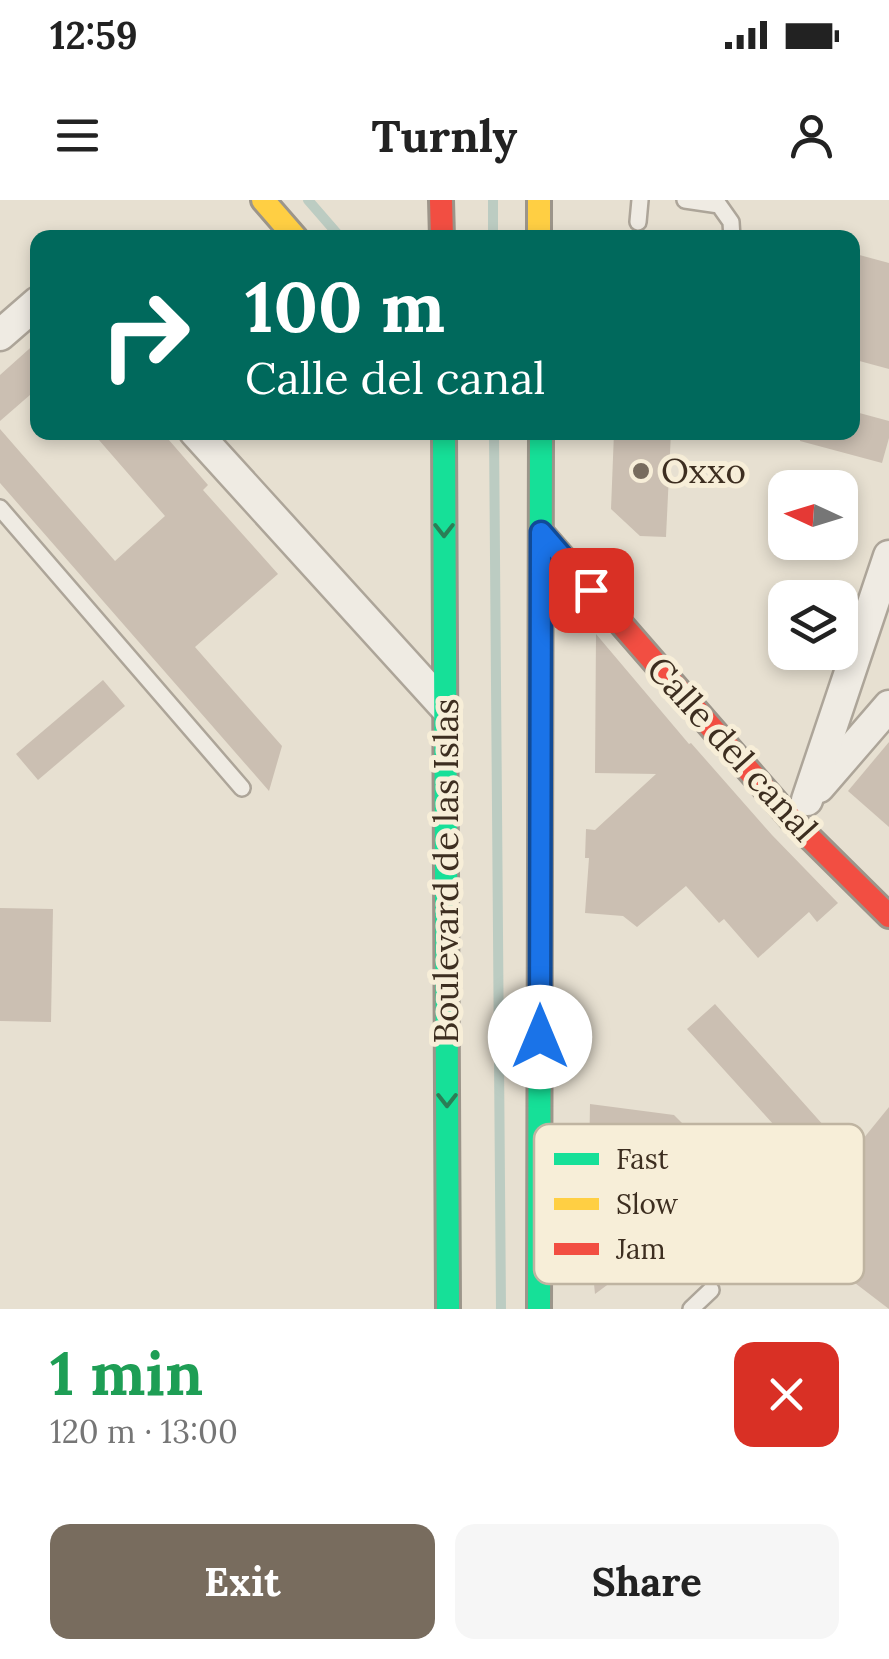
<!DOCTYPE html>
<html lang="en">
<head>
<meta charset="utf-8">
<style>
	:root { --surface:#fff; --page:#f6f6f6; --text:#222; --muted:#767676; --accent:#786c5e }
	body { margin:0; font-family:Lora,serif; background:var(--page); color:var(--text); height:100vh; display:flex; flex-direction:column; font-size:38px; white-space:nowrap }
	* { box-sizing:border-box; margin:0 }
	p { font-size:32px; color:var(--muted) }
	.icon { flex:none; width:55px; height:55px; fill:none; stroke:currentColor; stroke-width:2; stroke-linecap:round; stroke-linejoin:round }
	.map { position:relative; height:1109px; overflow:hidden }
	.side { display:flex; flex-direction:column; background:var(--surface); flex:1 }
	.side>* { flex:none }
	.guide { position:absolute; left:30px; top:30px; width:830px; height:210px; border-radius:20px; box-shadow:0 5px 15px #0003; background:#00695c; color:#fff; overflow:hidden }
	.needle { width:65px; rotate:274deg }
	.tools { position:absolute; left:768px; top:270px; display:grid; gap:20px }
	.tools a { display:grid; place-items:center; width:90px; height:90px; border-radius:20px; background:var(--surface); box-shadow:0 5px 15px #0003; font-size:50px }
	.pin { position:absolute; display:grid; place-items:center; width:85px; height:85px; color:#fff; margin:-42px; border-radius:20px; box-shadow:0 5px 15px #0006 }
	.me { position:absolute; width:110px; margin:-55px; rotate:0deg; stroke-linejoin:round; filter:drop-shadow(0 0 8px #0008) }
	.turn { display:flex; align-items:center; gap:35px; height:210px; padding:0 50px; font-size:45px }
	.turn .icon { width:130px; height:130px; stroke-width:2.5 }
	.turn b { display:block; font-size:70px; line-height:85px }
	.round { display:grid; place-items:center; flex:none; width:105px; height:105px; border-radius:20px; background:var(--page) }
	.overview { display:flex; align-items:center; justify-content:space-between; height:170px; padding:0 50px }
	h1 { font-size:60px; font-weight:700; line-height:75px; color:#1e9e55 }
	.cta { display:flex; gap:20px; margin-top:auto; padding:20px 50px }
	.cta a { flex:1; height:115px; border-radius:20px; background:var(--accent); color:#fff; font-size:40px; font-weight:700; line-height:115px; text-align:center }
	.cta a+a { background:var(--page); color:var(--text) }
	.status { display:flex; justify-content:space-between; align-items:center; height:70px; padding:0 50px; background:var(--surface); direction:ltr }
	.status svg { height:28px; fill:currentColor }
	header { display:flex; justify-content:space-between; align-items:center; height:130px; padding:0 50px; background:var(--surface); font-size:45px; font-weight:700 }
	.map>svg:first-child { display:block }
</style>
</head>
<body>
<div class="status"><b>12:59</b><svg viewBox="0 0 49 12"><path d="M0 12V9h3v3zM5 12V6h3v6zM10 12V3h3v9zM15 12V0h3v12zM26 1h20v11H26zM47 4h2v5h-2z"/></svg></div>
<header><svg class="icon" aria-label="menu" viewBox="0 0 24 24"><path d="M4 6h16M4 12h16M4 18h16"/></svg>Turnly<svg class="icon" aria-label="person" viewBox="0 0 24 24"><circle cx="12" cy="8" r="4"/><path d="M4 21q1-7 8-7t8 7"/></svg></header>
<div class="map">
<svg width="889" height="1109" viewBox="0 0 889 1109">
	<rect width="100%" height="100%" fill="#e7e0d1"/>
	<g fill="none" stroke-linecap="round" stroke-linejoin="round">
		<!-- stream -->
		<g stroke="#bcccc2" stroke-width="10">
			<path d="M 308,0 L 341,38"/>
			<path d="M 493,0 L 493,38"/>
			<path d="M 494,232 L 501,1109"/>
		</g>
	</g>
	<!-- building -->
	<g fill="#cbbfb2">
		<path d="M 852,53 L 889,63 L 889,169 L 852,159 Z"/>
		<path d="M 38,141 L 38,188 L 0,221 L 0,175 Z"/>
		<path d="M 852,211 L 889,221 L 889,238 L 882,263 L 800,241 L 801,232 L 852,232 Z"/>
		<path d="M 0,229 L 115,361 L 165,316 L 92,232 L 162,232 L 208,285 L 203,290 L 278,374 L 195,447 L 282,546 L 269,591 L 0,283 Z"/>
		<path d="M 614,232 L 671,232 L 666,337 L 640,336 L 611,309 Z"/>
		<path d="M 596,434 L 689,544 L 691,543 L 772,635 L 838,703 L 817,722 L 809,712 L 758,758 L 724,719 L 719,723 L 686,686 L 637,727 L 623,716 L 585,713 L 589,658 L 585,658 L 586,629 L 595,630 L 656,574 L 595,573 Z"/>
		<path d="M 103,480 L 125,506 L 38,580 L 16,554 Z"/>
		<path d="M 889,542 L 889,627 L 848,591 Z"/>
		<path d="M 0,708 L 53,709 L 51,822 L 0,821 Z"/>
		<path d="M 715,804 L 850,955 L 889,907 L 889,1109 L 796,1038 L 830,987 L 687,829 Z"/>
		<path d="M 590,904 L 674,915 L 691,932 L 656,968 L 660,972 L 654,977 L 688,1025 L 595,1094 L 588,1023 Z"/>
	</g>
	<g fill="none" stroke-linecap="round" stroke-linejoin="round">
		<defs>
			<g id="lane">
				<path d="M 685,0 L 719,5 L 731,22 L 732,38"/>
				<path d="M 638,22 L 640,0"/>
				<path d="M 0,308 L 242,588"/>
				<path d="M 691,1109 L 711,1090"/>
			</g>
			<g id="street">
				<path d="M 0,135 L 38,102"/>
				<path d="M 195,232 L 445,507"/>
				<path d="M 819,587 L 889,506"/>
				<path d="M 807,600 L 889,356"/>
			</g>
			<g id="fast">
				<path d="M 444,232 L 448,1109"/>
				<path d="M 539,1109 L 541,232"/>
			</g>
			<g id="slow">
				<path d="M 263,0 L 296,38"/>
				<path d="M 539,0 L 539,38"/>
			</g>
			<g id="jam">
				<path d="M 441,0 L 442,38"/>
				<path d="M 541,332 L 791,619 L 889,716"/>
			</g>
		</defs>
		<!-- lane casing -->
		<use href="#lane" stroke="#ada599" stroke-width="20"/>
		<!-- street casing -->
		<use href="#street" stroke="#ada599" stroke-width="35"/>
		<!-- fast casing -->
		<use href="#fast" stroke="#9c958a" stroke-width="28"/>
		<!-- slow casing -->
		<use href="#slow" stroke="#9c958a" stroke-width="28"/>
		<!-- jam casing -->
		<use href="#jam" stroke="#9c958a" stroke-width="28"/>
		<!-- lane -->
		<use href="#lane" stroke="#efebe3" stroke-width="15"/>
		<!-- street -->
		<use href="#street" stroke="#efebe3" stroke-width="30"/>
		<!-- fast -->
		<use href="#fast" stroke="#16e098" stroke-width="22"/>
		<!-- slow -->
		<use href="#slow" stroke="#ffcf43" stroke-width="22"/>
		<!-- jam -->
		<use href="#jam" stroke="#f24e42" stroke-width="22"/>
	</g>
	<!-- one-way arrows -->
	<defs><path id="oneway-chevron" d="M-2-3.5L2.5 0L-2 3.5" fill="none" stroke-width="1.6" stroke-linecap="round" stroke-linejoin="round" transform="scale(2.5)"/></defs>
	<g stroke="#2b7e56">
		<use href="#oneway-chevron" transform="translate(444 330) rotate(90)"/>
		<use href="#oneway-chevron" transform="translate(447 900) rotate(90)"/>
	</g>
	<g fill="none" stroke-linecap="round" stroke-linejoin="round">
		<defs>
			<path id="route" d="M 540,837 L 541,332 L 591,390"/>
		</defs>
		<!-- route casing -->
		<use href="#route" stroke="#114b97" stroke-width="25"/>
		<!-- route -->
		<use href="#route" stroke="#1a73e8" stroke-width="18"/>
	</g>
	<!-- markers -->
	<circle fill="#786c5e" stroke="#f7eed8" stroke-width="4" cx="641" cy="271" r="10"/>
	<g text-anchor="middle" stroke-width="10" stroke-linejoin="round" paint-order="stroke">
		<!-- poi labels -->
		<g font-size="35" fill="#3d2e20" stroke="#f7eed8" text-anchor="start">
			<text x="661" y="283">Oxxo</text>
		</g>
		<!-- street labels -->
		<g font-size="35" fill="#3d2e20" stroke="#f7eed8">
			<text transform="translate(732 549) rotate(48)" y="12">Calle del canal</text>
			<text transform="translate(446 671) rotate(-90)" y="12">Boulevard de las Islas</text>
		</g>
	</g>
	<!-- legend -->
	<rect x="534" y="924" width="330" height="160" rx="15" fill="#f7eed8" stroke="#bfb4a1" stroke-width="2.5"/>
	<rect x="554" y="953" width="45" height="12" fill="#16e098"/>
	<rect x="554" y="998" width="45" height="12" fill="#ffcf43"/>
	<rect x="554" y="1043" width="45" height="12" fill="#f24e42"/>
	<g font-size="28" fill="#3d2e20">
		<text x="616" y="969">Fast</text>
		<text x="616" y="1014">Slow</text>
		<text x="616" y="1059">Jam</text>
	</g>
</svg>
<div class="tools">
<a><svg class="needle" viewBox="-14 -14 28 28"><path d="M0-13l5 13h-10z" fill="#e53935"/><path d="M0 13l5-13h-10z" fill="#767676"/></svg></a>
<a><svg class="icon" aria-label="layers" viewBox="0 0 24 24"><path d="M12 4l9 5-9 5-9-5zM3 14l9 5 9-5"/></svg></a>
</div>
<div class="pin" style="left:591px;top:390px;background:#d93025"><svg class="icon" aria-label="arrive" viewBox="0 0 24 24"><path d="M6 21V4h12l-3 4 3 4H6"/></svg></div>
<svg class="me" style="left:540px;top:837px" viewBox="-20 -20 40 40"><circle r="19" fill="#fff"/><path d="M0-13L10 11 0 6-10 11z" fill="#1a73e8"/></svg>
<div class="guide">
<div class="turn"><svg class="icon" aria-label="right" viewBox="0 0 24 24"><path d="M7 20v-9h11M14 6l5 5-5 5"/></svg><div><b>100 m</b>Calle del canal</div></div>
</div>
</div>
<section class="side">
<div class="overview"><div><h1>1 min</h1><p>120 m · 13:00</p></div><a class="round" style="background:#d93025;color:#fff"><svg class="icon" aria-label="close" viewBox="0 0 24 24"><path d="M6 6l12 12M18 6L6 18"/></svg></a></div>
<div class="cta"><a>Exit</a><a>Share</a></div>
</section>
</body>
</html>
